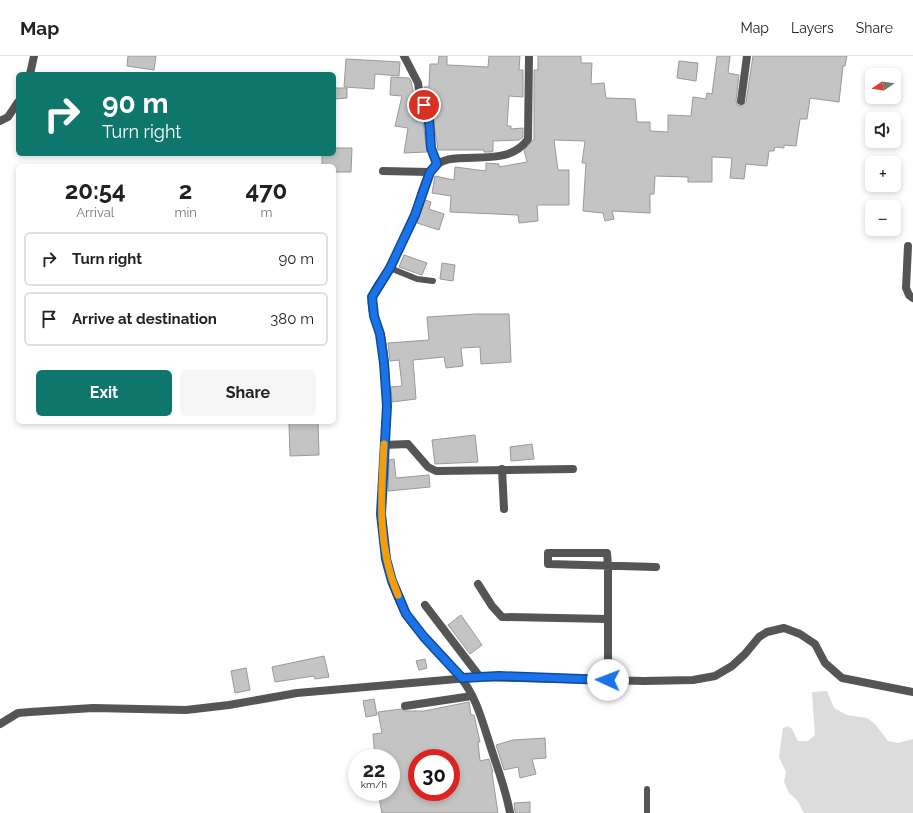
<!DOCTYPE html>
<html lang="en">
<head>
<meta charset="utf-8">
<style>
	:root { --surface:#fff; --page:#f6f6f6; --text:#222; --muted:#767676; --line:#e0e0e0; --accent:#0f766e }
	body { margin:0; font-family:Raleway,sans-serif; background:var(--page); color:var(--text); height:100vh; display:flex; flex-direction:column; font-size:15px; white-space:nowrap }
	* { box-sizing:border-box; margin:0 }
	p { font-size:13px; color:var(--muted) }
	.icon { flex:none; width:22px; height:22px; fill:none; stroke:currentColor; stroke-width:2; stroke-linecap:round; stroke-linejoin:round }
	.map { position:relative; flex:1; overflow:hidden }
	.side { position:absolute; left:16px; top:108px; width:320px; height:260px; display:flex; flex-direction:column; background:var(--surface); border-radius:6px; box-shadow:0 2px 6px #0003 }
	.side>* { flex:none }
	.guide { position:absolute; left:16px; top:16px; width:320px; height:84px; border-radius:6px; box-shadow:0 2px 6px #0003; background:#0f766e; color:#fff; overflow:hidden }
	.needle { width:26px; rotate:257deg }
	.buttons { position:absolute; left:865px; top:12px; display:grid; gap:8px }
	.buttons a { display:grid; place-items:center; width:36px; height:36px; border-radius:6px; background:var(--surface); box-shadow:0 2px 6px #0003; font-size:20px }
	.speed { position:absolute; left:348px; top:693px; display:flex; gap:8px; font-size:20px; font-weight:700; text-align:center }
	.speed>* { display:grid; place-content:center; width:52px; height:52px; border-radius:50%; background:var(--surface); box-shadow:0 2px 6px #0003; line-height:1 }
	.speed small { font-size:10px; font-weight:400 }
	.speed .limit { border:6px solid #d22; background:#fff; color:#111 }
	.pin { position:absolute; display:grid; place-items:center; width:34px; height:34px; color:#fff; margin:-17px; border:2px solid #fff; border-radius:50%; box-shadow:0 1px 4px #0007 }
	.me { position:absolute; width:44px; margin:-22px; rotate:272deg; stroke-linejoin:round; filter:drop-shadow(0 0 3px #0008) }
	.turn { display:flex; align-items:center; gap:14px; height:84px; padding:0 20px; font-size:18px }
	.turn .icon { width:52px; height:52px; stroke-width:2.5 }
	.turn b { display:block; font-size:28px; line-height:34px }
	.eta { display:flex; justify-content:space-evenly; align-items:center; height:68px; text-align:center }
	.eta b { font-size:24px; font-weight:700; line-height:28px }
	.action { display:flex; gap:8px; margin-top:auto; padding:8px 20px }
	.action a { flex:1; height:46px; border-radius:6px; background:var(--accent); color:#fff; font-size:16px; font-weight:700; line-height:46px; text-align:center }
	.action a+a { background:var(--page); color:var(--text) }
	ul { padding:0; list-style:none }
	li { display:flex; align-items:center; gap:12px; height:54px; margin:0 8px 6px; padding:0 12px; border:2px solid var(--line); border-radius:6px }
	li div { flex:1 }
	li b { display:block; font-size:15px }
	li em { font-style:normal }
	header { display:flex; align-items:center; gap:24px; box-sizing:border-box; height:56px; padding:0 20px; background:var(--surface); border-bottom:1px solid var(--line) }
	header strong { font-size:19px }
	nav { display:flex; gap:22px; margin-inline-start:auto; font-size:14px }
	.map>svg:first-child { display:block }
</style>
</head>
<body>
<header>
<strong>Map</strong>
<nav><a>Map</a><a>Layers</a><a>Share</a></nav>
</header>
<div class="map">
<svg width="913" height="757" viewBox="0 0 913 757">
	<rect width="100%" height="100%" fill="#fff"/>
	<!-- green -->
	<path fill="#dcdcdc" d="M 827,635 L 834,652 L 847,659 L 867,662 L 875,668 L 888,685 L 898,687 L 913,683 L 913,757 L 804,757 L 797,744 L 789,737 L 784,726 L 786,716 L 779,701 L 783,672 L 788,670 L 792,673 L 798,685 L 808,685 L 815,679 L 812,636 Z"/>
	<!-- building -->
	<g fill="#c4c4c4" stroke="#999" fill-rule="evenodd">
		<path d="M 128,0 L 156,0 L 154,14 L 127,10 Z"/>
		<path d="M 439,0 L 447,0 L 447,9 L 488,11 L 489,0 L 520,0 L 519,14 L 523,14 L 523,41 L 509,40 L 507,70 L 511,70 L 511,73 L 523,72 L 523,81 L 519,84 L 493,85 L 493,95 L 491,96 L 484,96 L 484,94 L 438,94 L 432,55 L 425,40 L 424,31 L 429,31 L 430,8 L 438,8 Z"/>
		<path d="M 538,0 L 581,0 L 581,7 L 592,7 L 591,28 L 604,27 L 606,42 L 635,43 L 637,66 L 650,66 L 650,75 L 668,76 L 668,59 L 691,60 L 693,41 L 706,43 L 707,37 L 712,38 L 717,0 L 730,0 L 728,17 L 739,19 L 736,45 L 737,49 L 741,50 L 746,46 L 753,0 L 847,0 L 845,10 L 843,10 L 839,46 L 810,42 L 807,63 L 800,63 L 796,90 L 784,89 L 784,92 L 775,91 L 774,95 L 769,95 L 767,110 L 746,108 L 744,123 L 730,122 L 732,102 L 712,101 L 712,126 L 688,126 L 688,121 L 655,120 L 654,138 L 650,138 L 650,157 L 612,155 L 614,163 L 605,165 L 603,157 L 583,155 L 586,107 L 582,107 L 585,85 L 554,84 L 558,114 L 569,114 L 569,149 L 537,149 L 538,165 L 519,167 L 518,159 L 450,156 L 451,140 L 432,137 L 435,120 L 454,124 L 455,111 L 486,115 L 486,107 L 499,108 L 499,111 L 527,106 L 524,94 L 534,83 L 534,14 L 538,14 Z"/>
		<path d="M 346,3 L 400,6 L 399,20 L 375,18 L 374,33 L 344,31 Z"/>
		<path d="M 679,5 L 698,7 L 696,25 L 677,22 Z"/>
		<path d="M 391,21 L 409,22 L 411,25 L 415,44 L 422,58 L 427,96 L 404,97 L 408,72 L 395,70 L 402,40 L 390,39 Z"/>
		<path d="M 334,32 L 347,32 L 347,42 L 334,43 Z"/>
		<path d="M 334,92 L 352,92 L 351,116 L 334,116 L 334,110 L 322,110 L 322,98 L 334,98 Z"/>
		<path d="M 425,144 L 431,146 L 429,153 L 444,158 L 439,174 L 417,167 Z"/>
		<path d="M 404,199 L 427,207 L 422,219 L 399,211 Z"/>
		<path d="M 442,207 L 455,209 L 453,225 L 440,223 Z"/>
		<path d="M 476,258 L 509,258 L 511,306 L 481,308 L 480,291 L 461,292 L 463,310 L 446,312 L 444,301 L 413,304 L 416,343 L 392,346 L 391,331 L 402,330 L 399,304 L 390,305 L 388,287 L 429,284 L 427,261 Z"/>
		<path d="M 318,366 L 319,399 L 290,400 L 289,367 Z"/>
		<path d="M 475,379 L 478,406 L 435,408 L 432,384 Z"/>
		<path d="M 532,388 L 534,403 L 511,405 L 510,391 Z"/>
		<path d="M 394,403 L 396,422 L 429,419 L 430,431 L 388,435 L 389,404 Z"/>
		<path d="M 461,559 L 482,589 L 470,598 L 448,569 Z"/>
		<path d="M 324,600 L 329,621 L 315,623 L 314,620 L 275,626 L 272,611 Z"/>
		<path d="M 425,603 L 427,612 L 419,614 L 416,605 Z"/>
		<path d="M 246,612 L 250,634 L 235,637 L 231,615 Z"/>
		<path d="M 374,643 L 377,659 L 366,661 L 363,645 Z"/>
		<path d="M 469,646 L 471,659 L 474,659 L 480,686 L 478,686 L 480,705 L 489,703 L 493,716 L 492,717 L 498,757 L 382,757 L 378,736 L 391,736 L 391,702 L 375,702 L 373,678 L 382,677 L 378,656 L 401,653 L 405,655 L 424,655 ZM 417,702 L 451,702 L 451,736 L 417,736 Z"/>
		<path d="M 545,682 L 546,702 L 532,703 L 536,718 L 520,722 L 518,711 L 504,714 L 496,689 L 513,684 Z"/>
		<path d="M 530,746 L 530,757 L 515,757 L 514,747 Z"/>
	</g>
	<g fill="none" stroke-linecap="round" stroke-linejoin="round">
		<!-- service -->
		<g stroke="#555" stroke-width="6">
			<path d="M 390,212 L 417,223 L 433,225"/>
			<path d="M 647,733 L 647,757"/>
		</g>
		<!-- minor -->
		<g stroke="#555" stroke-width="8">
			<path d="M 404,0 L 418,27 L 420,42 L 427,56 L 431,92 L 437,108"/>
			<path d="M 30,18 L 34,0"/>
			<path d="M 741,45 L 747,0"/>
			<path d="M 0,65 L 8,61 L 18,46"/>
			<path d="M 383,115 L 430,116"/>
			<path d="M 908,190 L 906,232 L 909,239 L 913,242"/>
			<path d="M 384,389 L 408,388 L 428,411 L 436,415 L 573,413"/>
			<path d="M 502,413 L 504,453"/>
			<path d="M 478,528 L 492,550 L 502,561 L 608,563"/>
			<path d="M 425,549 L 480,621"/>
			<path d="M 608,624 L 608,510 L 607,497 L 548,497 L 548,508 L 656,511"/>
			<path d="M 405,650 L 472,640"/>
			<path d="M 0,668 L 18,657 L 30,656 L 93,652 L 186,654 L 229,649 L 297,637 L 480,621 L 644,625 L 693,624 L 715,620 L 732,610 L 745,598 L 759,581 L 767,576 L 784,572 L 800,578 L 815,588 L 825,607 L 842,622 L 913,636"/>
		</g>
		<!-- tertiary -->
		<path stroke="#555" stroke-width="8" d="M 510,757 C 506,734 498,714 491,692 C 483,668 477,642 461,622 C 444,600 421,582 406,558 C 370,495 384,422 387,353 C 387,339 385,324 385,309 C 384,299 383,287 380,277 C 377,266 370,254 372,242 C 374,230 387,219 392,208 C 400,191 409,174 415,157 C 420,144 423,127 431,115 C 448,87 504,118 528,83 L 529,0"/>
	</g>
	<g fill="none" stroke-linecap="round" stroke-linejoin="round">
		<defs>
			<path id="route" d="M 424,49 L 429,63 L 431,92 L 437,108 L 430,116 L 415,159 L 390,212 L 372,241 L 374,260 L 380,278 L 384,307 L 387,350 L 381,458 L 386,503 L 392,525 L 406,558 L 424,581 L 462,622 L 499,620 L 608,624"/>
		</defs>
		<!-- route casing -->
		<use href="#route" stroke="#114b97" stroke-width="10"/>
		<!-- route -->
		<use href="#route" stroke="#1a73e8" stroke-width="7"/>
		<!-- slow -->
		<path stroke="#f59e0b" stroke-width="7" d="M 384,388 C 381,439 377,490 398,539"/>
	</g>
</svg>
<div class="buttons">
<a><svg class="needle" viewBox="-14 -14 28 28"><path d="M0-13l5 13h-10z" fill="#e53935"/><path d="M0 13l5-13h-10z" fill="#767676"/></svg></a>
<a><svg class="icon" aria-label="sound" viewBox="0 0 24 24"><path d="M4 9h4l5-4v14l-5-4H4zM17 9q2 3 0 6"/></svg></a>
<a>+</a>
<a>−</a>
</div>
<div class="speed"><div>22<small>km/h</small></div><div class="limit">30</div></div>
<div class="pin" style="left:424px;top:49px;background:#d93025"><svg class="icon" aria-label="arrive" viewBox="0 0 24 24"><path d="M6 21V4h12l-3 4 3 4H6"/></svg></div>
<svg class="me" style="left:608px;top:624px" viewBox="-20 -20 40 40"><circle r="19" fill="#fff"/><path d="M0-13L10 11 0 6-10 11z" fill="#1a73e8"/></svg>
<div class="guide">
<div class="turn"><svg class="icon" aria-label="right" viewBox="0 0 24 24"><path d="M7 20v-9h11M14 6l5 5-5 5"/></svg><div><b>90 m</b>Turn right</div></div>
</div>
<section class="side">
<div class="eta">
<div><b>20:54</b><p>Arrival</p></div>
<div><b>2</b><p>min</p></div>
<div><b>470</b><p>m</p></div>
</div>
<ul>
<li><svg class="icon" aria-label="right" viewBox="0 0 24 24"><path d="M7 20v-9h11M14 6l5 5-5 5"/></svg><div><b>Turn right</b></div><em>90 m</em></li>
<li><svg class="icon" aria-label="arrive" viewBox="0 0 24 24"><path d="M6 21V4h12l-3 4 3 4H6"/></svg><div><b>Arrive at destination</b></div><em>380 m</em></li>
</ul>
<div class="action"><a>Exit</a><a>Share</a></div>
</section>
</div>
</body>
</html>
